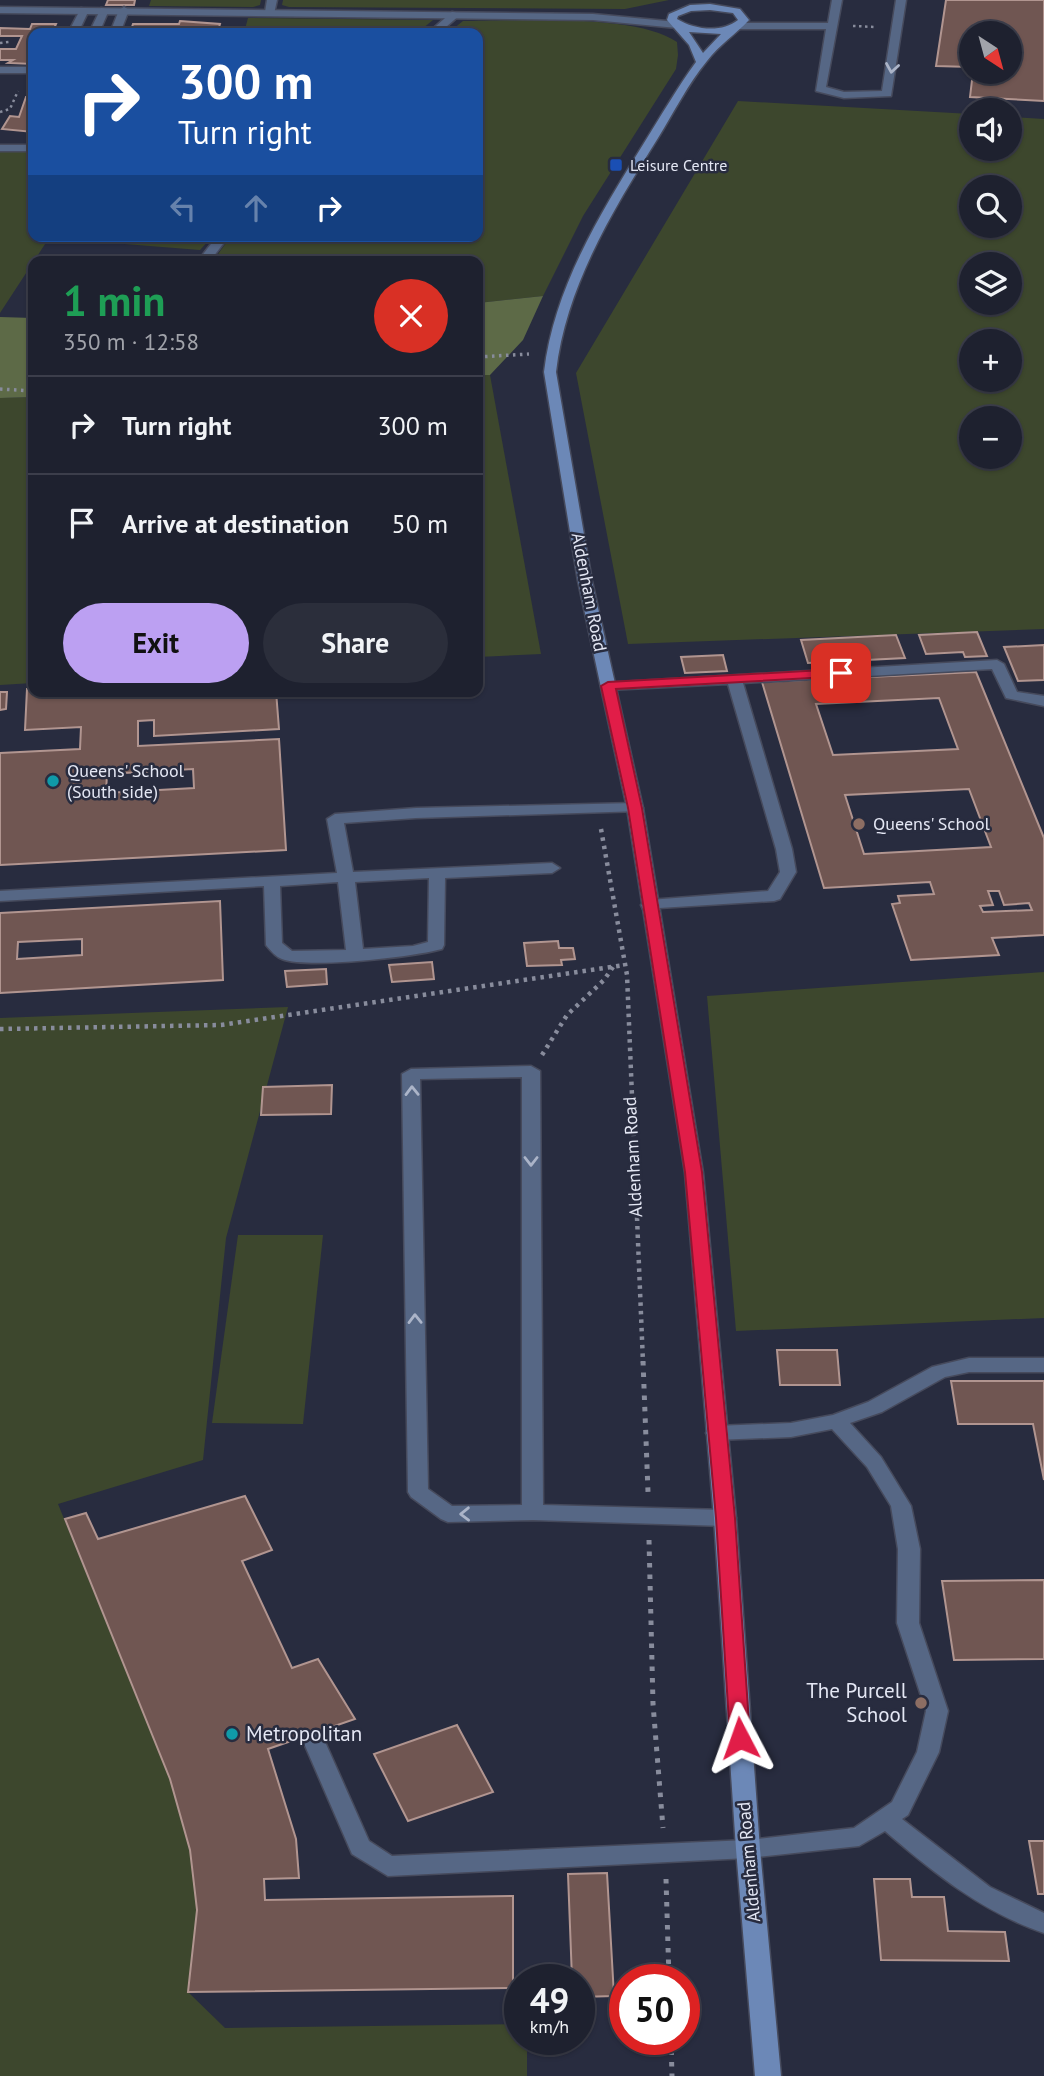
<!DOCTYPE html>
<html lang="en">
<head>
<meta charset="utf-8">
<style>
	:root { --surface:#1e212f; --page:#2b2e3b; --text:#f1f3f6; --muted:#a1a3aa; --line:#3c3e4b; --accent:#bca0f2 }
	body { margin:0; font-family:"PT Sans",sans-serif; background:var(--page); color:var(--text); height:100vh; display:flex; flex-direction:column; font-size:26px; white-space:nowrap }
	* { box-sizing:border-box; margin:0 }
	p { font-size:23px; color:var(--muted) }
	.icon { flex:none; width:38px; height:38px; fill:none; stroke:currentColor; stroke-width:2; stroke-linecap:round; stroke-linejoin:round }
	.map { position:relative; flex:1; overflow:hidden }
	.details { position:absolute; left:28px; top:256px; width:455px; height:441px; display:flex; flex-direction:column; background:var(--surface); border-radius:14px; box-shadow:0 2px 5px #0004,0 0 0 2px var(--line) }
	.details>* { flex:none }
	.guide { position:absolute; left:28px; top:28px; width:455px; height:214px; border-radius:14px; box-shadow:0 2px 5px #0004,0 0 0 2px var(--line); background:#1a4fa0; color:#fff; overflow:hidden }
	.needle { width:46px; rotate:144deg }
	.controls { position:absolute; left:959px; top:21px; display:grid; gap:14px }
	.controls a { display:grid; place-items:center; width:63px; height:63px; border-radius:50%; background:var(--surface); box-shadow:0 2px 5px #0004,0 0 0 2px var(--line); font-size:35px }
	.speed { position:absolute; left:504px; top:1964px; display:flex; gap:14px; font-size:35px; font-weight:700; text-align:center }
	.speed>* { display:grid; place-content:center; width:91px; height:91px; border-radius:50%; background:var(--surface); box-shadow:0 2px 5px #0004,0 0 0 2px var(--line); line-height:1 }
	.speed small { font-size:18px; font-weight:400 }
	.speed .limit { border:10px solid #d22; background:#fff; color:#111 }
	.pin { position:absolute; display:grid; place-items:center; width:60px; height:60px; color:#fff; margin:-30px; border-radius:14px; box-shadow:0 4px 10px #0006 }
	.me { position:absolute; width:77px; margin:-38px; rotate:356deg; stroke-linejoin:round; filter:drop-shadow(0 0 5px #0008) }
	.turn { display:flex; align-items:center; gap:24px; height:147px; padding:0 35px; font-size:32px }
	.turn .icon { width:91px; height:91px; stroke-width:2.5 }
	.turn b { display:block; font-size:49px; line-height:60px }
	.lanes { display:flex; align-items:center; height:66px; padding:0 35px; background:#0003; justify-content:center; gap:35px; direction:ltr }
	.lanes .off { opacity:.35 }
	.round { display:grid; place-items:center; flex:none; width:74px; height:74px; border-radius:37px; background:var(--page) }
	.head { display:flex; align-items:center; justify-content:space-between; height:119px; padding:0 35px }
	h1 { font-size:42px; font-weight:700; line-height:52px; color:#1e9e55 }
	.cta { display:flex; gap:14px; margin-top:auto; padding:14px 35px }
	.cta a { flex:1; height:80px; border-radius:42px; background:var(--accent); color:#111; font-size:28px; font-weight:700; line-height:80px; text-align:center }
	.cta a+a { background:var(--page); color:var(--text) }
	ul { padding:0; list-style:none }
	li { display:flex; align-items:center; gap:21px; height:98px; padding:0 35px; border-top:2px solid var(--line) }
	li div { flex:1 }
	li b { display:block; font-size:26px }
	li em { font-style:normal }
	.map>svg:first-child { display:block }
</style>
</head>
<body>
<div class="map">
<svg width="1044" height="2076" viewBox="0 0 1044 2076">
	<rect width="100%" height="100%" fill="#282c3f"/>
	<!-- green -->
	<g fill="#3d472d" fill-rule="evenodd">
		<path d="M 151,0 L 261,0 L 260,5 L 253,7 L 149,6 Z"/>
		<path d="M 283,0 L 669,0 L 625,9 L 289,7 L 282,5 Z"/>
		<path d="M 248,18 L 433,20 L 417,33 L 244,33 Z"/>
		<path d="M 463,21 C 516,21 635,13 677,42 L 678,55 L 676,69 L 583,216 L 543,296 L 478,303 L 478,261 L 213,261 L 231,236 L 478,236 L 478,33 L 448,33 Z"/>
		<path d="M 738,101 L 971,114 L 971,149 L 1010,149 L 1010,117 L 1044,119 L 1044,629 L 628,644 L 576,373 ZM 971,187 L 1010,187 L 1010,226 L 971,226 ZM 971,264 L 1010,264 L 1010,303 L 971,303 ZM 971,341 L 1010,341 L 1010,380 L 971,380 ZM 971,418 L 1010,418 L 1010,457 L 971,457 Z"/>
		<path d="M 0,152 L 33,152 L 33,236 L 213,236 L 200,250 L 49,238 L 0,313 Z"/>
		<path d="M 478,375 L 490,375 L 541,654 L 478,657 Z"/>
		<path d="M 33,397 L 33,683 L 0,685 L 0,398 Z"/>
		<path d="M 1044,972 L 1044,1318 L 736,1331 L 707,996 Z"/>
		<path d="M 288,1007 L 226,1238 L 203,1460 L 58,1504 L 170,1779 L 190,1850 L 197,1910 L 188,1992 L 225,2028 L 520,2024 L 520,2039 L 527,2039 L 527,2076 L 0,2076 L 0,1018 Z"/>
		<path d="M 238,1235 L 323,1235 L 303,1424 L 212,1423 Z"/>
	</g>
	<!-- forest -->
	<g fill="#5d6a47">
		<path d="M 543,296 L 523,340 L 490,375 L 478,375 L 478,303 Z"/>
		<path d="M 0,317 L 33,318 L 33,397 L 0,398 Z"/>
	</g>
	<!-- building -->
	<g fill="#705652" stroke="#b19590" stroke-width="2" fill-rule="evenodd">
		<path d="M 108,0 L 135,0 L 134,5 L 106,5 Z"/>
		<path d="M 946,0 L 1044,0 L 1044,101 L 970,97 L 973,72 L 1010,72 L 1010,33 L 971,33 L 971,67 L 936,66 Z"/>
		<path d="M 180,21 L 220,24 L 218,31 L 209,33 L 130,33 L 133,24 L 179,24 Z"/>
		<path d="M 32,24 L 56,24 L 52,33 L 33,33 L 33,64 L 8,63 L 13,60 L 0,60 L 0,49 L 16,49 L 22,36 L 0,36 L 0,28 L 30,29 Z"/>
		<path d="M 26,97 L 33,97 L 33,132 L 2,129 L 10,116 L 19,117 Z"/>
		<path d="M 977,632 L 987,656 L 965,657 L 963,652 L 926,654 L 919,635 Z"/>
		<path d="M 896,635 L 905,658 L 808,663 L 801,640 Z"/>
		<path d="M 1044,645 L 1044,680 L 1018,681 L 1004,647 Z"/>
		<path d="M 723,655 L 727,671 L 685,673 L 681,657 Z"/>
		<path d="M 976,672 L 1044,838 L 1044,935 L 992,938 L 999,955 L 911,960 L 892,904 L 900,903 L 898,896 L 934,894 L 930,882 L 824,888 L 762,682 ZM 939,698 L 958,749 L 833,755 L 816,704 ZM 969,789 L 991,847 L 864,854 L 845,795 ZM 988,891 L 999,891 L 1004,905 L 1029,903 L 1032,910 L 983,912 L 980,906 L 993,905 Z"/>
		<path d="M 27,689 L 276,691 L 279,729 L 154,736 L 154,720 L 138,721 L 138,746 L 279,739 L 286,850 L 0,865 L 0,753 L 80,749 L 81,727 L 25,730 ZM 193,769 L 194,788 L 106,793 L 107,774 Z"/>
		<path d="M 0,692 L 7,692 L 6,709 L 0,710 Z"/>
		<path d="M 220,901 L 223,980 L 0,993 L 0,913 ZM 82,939 L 82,955 L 17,959 L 18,942 Z"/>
		<path d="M 558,941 L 559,948 L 573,948 L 575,959 L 561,960 L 562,965 L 527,966 L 524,943 Z"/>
		<path d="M 432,962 L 434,979 L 392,982 L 389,965 Z"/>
		<path d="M 326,969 L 327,984 L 287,987 L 285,971 Z"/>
		<path d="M 332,1085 L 331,1114 L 261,1115 L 263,1087 Z"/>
		<path d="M 777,1350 L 837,1350 L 840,1385 L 780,1385 Z"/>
		<path d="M 951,1381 L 1044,1381 L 1044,1480 L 1033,1424 L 958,1424 Z"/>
		<path d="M 245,1496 L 272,1550 L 242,1561 L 292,1668 L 318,1659 L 355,1719 L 268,1749 L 296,1839 L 299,1878 L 264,1879 L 265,1900 L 513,1896 L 513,1988 L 188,1992 L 197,1910 L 190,1850 L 170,1779 L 65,1519 L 86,1513 L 98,1539 Z"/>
		<path d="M 1044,1580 L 1044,1659 L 954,1660 L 942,1581 Z"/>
		<path d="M 457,1725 L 493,1792 L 408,1821 L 374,1754 Z"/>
		<path d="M 1029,1841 L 1044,1841 L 1044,1894 L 1038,1894 Z"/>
		<path d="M 607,1873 L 614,1996 L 579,1997 L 579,1979 L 572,1979 L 568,1874 Z"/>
		<path d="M 874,1879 L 910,1879 L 912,1897 L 944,1897 L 948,1931 L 1005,1932 L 1009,1961 L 881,1960 Z"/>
	</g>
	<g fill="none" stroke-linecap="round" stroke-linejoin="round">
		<defs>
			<g id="service">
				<path d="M 267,0 L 277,0 L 274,14 L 265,12 Z"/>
				<path d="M 832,0 L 842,0 L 826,87 L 844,92 L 882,91 L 896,0 L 906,0 L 891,96 L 844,98 L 816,91 L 826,29 L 737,29 L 732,26 L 737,23 L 828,23 Z"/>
				<path d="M 124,7 L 129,10 L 120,33 L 110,33 L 119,10 Z"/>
				<path d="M 81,8 L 89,10 L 78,33 L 68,33 Z"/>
				<path d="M 101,8 L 109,10 L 99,33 L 89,33 Z"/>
				<path d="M 452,12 L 461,14 L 439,33 L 428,33 Z"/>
				<rect x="0" y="67" width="33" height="6"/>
				<rect x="0" y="145" width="33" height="6"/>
				<path d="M 217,236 L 229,236 L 210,261 L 198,261 Z"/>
				<path d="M 997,660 L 1004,664 L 1017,692 L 1044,696 L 1044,706 L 1006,698 L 992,669 L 743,683 L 792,849 L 796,872 L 780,899 L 774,901 L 643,909 L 641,905 L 649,900 L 768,891 L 780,872 L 776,849 L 728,684 L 608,690 L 603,689 L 601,686 L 603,683 Z"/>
				<path d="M 635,803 L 643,808 L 641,811 L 416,818 L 344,823 L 353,872 L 552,863 L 560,868 L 552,873 L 445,878 L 444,945 L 442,949 C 413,957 308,969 282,959 C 276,957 270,950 266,945 L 264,886 L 0,901 L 0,891 L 337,873 L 327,819 L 335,814 L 416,808 ZM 429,878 L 428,942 L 413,946 L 363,949 L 355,882 ZM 338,882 L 346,950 L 292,951 L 282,943 L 280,886 Z"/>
				<path d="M 531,1066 L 540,1071 L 543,1505 L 725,1510 L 732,1513 L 736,1518 L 732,1523 L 725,1526 L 533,1520 L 448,1522 L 441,1519 L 411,1497 L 408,1492 L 402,1074 L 411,1069 ZM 522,1077 L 522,1505 L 452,1506 L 428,1489 L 420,1079 Z"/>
				<path d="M 969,1358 L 1044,1358 L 1044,1372 L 969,1372 L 945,1377 L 882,1412 L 850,1423 L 881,1457 L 911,1506 L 920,1549 L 919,1623 L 948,1711 L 939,1752 L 908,1815 L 902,1819 L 990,1887 L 1044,1913 L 1044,1933 C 982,1912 934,1873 885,1831 L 859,1846 L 748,1858 L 388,1876 L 352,1854 L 303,1741 L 306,1735 L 314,1732 L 322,1735 L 369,1841 L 392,1856 L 748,1840 L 854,1828 L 892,1802 L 917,1752 L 926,1711 L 897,1623 L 898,1549 L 891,1506 L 867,1467 L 832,1429 L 791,1437 L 716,1440 L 709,1438 L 706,1433 L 709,1428 L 716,1426 L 791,1423 L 833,1415 L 868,1402 L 932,1367 Z"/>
			</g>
			<path id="minor" d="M 0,7 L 593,14 L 677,22 L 682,25 L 677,28 L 593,20 L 0,13 Z"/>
			<path id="secondary" d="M 710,4 L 740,9 L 749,20 C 736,34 719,45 707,61 C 688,84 674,112 658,138 C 613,210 566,286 556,372 L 592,581 L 643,808 L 703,1173 L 736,1518 L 760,1849 L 781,2076 L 755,2076 L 736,1849 L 714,1518 L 685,1173 L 627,808 L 578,581 L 544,372 C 554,288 600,214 644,143 C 661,116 677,88 696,62 L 689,45 L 667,20 L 669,14 L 690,5 ZM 710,10 L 733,13 L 738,20 C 722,33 695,30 677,19 L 678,16 L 691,11 ZM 689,32 L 721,34 L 703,53 Z"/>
		</defs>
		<!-- service casing -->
		<use href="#service" stroke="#464a5c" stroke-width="3"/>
		<!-- minor casing -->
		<use href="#minor" stroke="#464a5c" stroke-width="3"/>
		<!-- secondary casing -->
		<use href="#secondary" stroke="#464a5c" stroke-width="3"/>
		<!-- path-far3 -->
		<g stroke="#888c9c" stroke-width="2.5" stroke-dasharray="2.5 3.5" stroke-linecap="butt">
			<path d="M 853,26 L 876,27"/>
			<path d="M 0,43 L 9,42"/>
			<path d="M 0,112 L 10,109 L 18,91"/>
		</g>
		<!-- path-far2 -->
		<g stroke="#888c9c" stroke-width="3.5" stroke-dasharray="2.5 4.5" stroke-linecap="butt">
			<path d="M 478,357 L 529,354"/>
			<path d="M 0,389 L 33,391"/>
		</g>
		<!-- path-far1 -->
		<g stroke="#888c9c" stroke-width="4.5" stroke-dasharray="3.5 5" stroke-linecap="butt">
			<path d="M 601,829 L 627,975 L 643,1363"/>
			<path d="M 0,1029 L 221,1025 L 624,965"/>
			<path d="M 542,1055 L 567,1015 L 604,980 L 613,967"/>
		</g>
		<!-- path -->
		<g stroke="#888c9c" stroke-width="5" stroke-dasharray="4.5 7" stroke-linecap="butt">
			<path d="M 643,1361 L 648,1492"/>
			<path d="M 649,1540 L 653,1704 L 663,1828"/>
			<path d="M 666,1879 L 669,1979"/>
			<path d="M 671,2039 L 672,2076"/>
		</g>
		<!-- service -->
		<use href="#service" fill="#566785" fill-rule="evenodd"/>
		<!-- minor -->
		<use href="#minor" fill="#566785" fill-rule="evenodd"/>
		<!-- secondary -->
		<use href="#secondary" fill="#6c88b7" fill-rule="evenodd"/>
	</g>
	<!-- one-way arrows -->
	<defs><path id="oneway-chevron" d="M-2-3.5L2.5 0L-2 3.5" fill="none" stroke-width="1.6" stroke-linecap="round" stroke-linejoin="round" transform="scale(1.75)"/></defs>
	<g stroke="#abb4c8">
		<use href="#oneway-chevron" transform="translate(892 68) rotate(99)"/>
		<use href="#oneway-chevron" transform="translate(412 1091) rotate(-91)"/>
		<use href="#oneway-chevron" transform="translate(531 1161) rotate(90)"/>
		<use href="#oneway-chevron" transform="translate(415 1319) rotate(-91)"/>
		<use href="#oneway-chevron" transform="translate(465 1514) rotate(179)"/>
	</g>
	<!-- route -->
	<path fill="#e11d48" stroke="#92132f" stroke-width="2" d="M 841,669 L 848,673 L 846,676 L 616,689 L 642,808 L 702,1172 L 735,1518 L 750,1738 L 747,1744 L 740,1746 L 733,1744 L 730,1738 L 716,1518 L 685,1172 L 628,808 L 601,686 L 608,682 Z"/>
	<!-- markers -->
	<rect fill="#1a4fb4" stroke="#282c3f" stroke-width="2.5" x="609" y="158" width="14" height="14" rx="3.5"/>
	<g fill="#0f9aa8" stroke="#282c3f" stroke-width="2.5">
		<circle cx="53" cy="781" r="7"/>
		<circle cx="232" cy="1734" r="7"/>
	</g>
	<g fill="#8d6e63" stroke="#282c3f" stroke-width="2.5">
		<circle cx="859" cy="824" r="7"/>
		<circle cx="921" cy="1703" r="7"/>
	</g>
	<g text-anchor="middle" stroke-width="5" stroke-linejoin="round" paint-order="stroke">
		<!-- far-poi labels -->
		<g font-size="16" fill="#e4e7f4" stroke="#282c3f" text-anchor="start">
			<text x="630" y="171">Leisure Centre</text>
		</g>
		<!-- street labels -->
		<g font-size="18" fill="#e4e7f4" stroke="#282c3f">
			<text transform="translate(589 592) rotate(79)" y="6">Aldenham Road</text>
			<text transform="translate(633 1157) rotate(-93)" y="6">Aldenham Road</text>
			<text transform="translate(749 1862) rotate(-95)" y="6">Aldenham Road</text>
		</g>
		<!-- poi labels -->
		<g font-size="18" fill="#e4e7f4" stroke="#282c3f" text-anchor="start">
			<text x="67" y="777">Queens' School<tspan x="67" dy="21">(South side)</tspan></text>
			<text x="873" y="830">Queens' School</text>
		</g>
		<!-- near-poi labels -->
		<g font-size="21" fill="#e4e7f4" stroke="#282c3f" text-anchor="end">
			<text x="907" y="1698">The Purcell<tspan x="907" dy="24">School</tspan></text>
			<text x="246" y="1741" text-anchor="start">Metropolitan</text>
		</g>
	</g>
</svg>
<div class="controls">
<a><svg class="needle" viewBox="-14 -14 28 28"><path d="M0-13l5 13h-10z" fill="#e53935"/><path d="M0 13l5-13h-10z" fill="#a1a3aa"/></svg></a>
<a><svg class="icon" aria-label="sound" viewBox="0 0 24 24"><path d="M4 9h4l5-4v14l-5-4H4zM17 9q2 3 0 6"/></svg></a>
<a><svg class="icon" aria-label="search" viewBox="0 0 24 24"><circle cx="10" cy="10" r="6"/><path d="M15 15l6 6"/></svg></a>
<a><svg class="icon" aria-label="layers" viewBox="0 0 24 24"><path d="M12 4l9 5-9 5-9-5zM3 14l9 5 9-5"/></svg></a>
<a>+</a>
<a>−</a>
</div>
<div class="speed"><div>49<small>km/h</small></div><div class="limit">50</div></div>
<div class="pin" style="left:841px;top:673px;background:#d93025"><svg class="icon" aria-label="arrive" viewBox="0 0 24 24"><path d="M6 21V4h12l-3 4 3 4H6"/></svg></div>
<svg class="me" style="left:740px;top:1738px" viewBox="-20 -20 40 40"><path d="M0-17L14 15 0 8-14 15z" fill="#e11d48" stroke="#fff" stroke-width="4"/></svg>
<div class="guide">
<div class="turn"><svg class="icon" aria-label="right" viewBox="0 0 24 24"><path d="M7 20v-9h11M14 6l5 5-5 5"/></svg><div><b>300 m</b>Turn right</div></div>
<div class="lanes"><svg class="icon off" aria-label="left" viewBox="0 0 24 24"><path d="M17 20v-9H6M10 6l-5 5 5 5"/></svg><svg class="icon off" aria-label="ahead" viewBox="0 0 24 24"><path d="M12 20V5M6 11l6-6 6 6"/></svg><svg class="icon" aria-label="right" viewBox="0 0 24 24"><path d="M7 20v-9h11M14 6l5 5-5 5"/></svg></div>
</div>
<section class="details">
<div class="head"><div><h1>1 min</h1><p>350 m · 12:58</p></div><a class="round" style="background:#d93025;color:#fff"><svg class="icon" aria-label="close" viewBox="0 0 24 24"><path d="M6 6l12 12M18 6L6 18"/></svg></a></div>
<ul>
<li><svg class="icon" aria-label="right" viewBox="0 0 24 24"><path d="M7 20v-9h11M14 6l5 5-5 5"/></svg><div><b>Turn right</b></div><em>300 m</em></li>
<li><svg class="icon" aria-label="arrive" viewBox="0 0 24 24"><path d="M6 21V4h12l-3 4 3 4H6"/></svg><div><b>Arrive at destination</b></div><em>50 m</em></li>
</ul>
<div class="cta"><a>Exit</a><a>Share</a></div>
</section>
</div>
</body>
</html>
